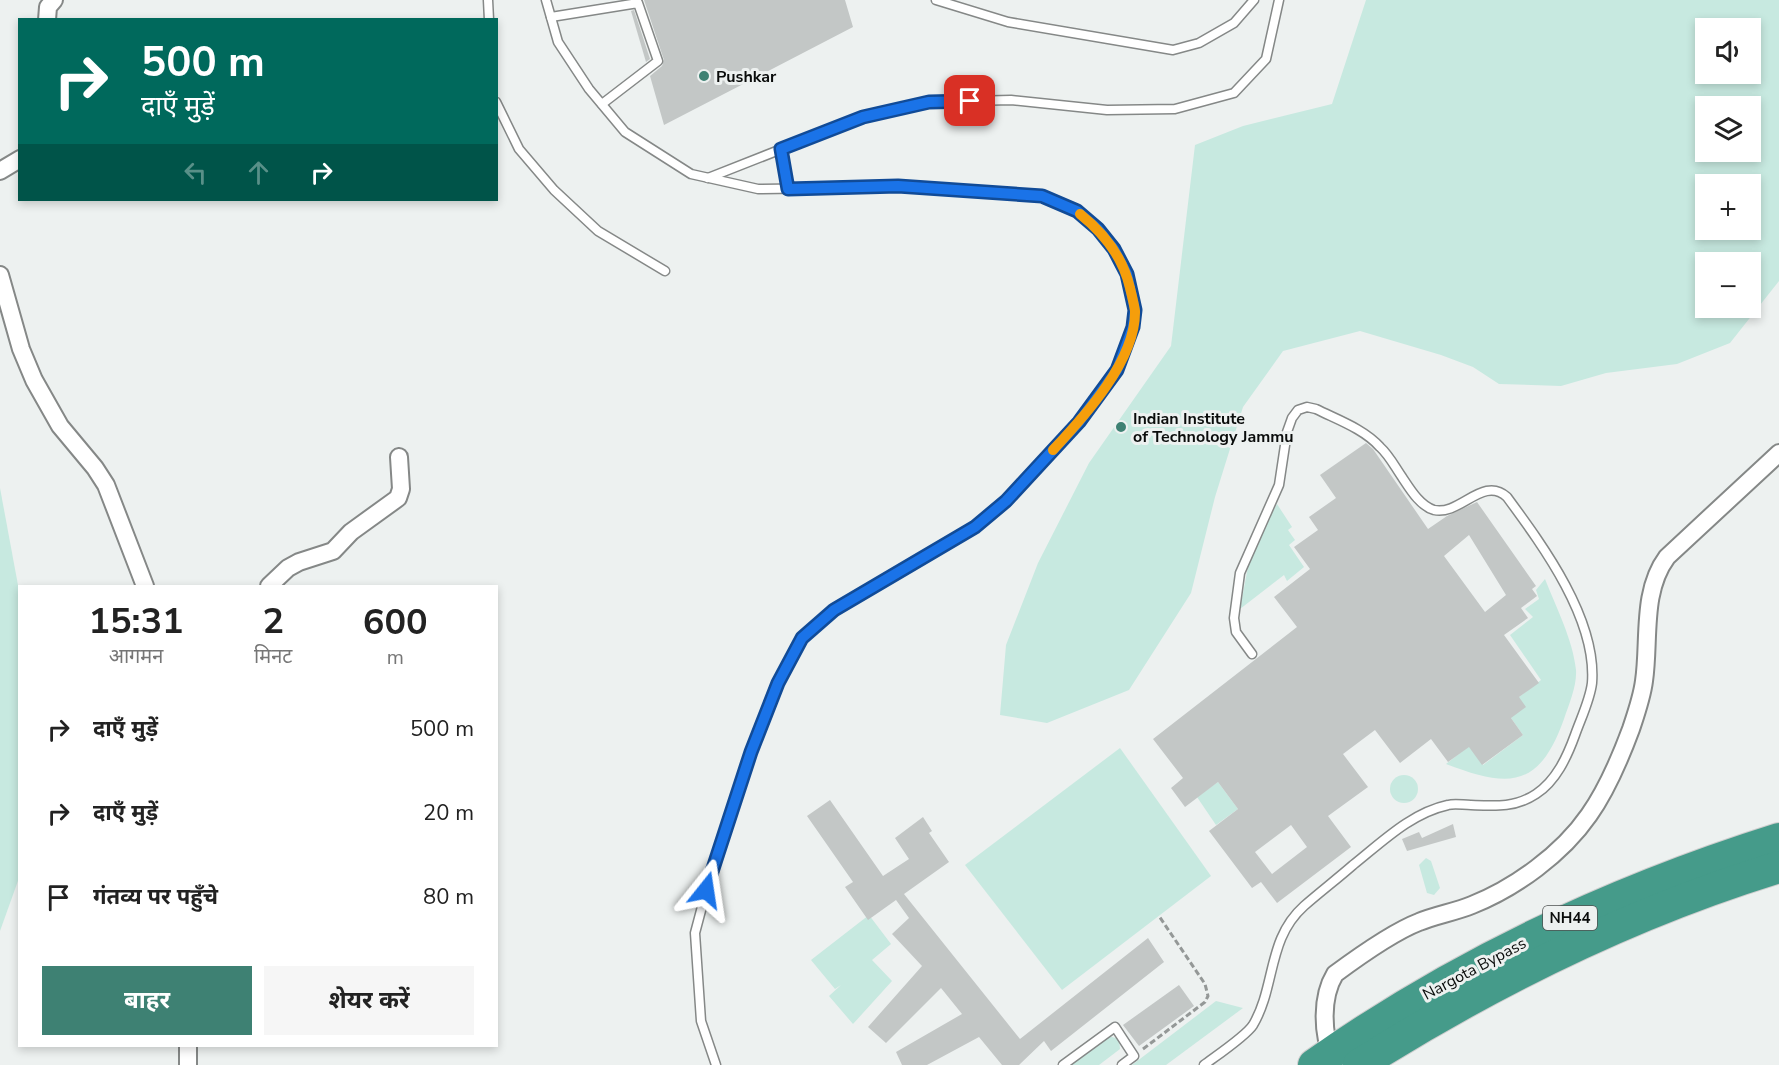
<!DOCTYPE html>
<html lang="hi">
<head>
<meta charset="utf-8">
<style>
	:root { --surface:#fff; --page:#f6f6f6; --text:#222; --muted:#767676; --accent:#3e8173 }
	body { margin:0; font-family:"Nunito Sans","Noto Sans Devanagari",sans-serif; background:var(--page); color:var(--text); height:100vh; display:flex; flex-direction:column; font-size:22px; white-space:nowrap }
	* { box-sizing:border-box; margin:0 }
	p { font-size:20px; color:var(--muted) }
	.icon { flex:none; width:33px; height:33px; fill:none; stroke:currentColor; stroke-width:2; stroke-linecap:round; stroke-linejoin:round }
	.map { position:relative; flex:1; overflow:hidden }
	.details { position:absolute; left:18px; top:585px; width:480px; height:462px; display:flex; flex-direction:column; background:var(--surface); border-radius:0px; box-shadow:0 3px 9px #0003 }
	.details>* { flex:none }
	.banner { position:absolute; left:18px; top:18px; width:480px; height:183px; border-radius:0px; box-shadow:0 3px 9px #0003; background:#00695c; color:#fff; overflow:hidden }
	.buttons { position:absolute; left:1695px; top:18px; display:grid; gap:12px }
	.buttons a { display:grid; place-items:center; width:66px; height:66px; border-radius:0px; background:var(--surface); box-shadow:0 3px 9px #0003; font-size:30px }
	.pin { position:absolute; display:grid; place-items:center; width:51px; height:51px; color:#fff; margin:-26px; border-radius:12px; box-shadow:0 3px 9px #0006 }
	.me { position:absolute; width:66px; margin:-33px; rotate:15deg; stroke-linejoin:round; filter:drop-shadow(0 0 4px #0008) }
	.turn { display:flex; align-items:center; gap:21px; height:126px; padding:0 24px; font-size:27px }
	.turn .icon { width:78px; height:78px; stroke-width:2.5 }
	.turn b { display:block; font-size:42px; line-height:51px }
	.lanes { display:flex; align-items:center; height:57px; padding:0 24px; background:#0003; justify-content:center; gap:30px; direction:ltr }
	.lanes .off { opacity:.35 }
	.eta { display:flex; justify-content:space-evenly; align-items:center; height:102px; text-align:center }
	.eta b { font-size:36px; font-weight:700; line-height:42px }
	.cta { display:flex; gap:12px; margin-top:auto; padding:12px 24px }
	.cta a { flex:1; height:69px; border-radius:0px; background:var(--accent); color:#fff; font-size:24px; font-weight:700; line-height:69px; text-align:center }
	.cta a+a { background:var(--page); color:var(--text) }
	ul { padding:0; list-style:none }
	li { display:flex; align-items:center; gap:18px; height:84px; padding:0 24px }
	li div { flex:1 }
	li b { display:block; font-size:22px }
	li em { font-style:normal }
	.map>svg:first-child { display:block }
</style>
</head>
<body>
<div class="map">
<svg width="1779" height="1065" viewBox="0 0 1779 1065">
	<rect width="100%" height="100%" fill="#edf1f0"/>
	<!-- green -->
	<g fill="#c7e9e0" fill-rule="evenodd">
		<path d="M 1366,0 L 1779,0 L 1779,281 L 1730,343 L 1677,364 L 1606,373 L 1561,386 L 1499,384 L 1473,367 L 1441,355 L 1360,331 L 1283,351 L 1243,407 L 1215,497 L 1191,593 L 1129,690 L 1047,723 L 1000,715 L 1006,645 L 1038,563 L 1089,463 L 1171,346 L 1195,145 L 1243,126 L 1332,104 ZM 1750,28 L 1750,74 L 1706,74 L 1706,28 ZM 1750,106 L 1750,152 L 1706,152 L 1706,106 ZM 1750,184 L 1750,230 L 1706,230 L 1706,184 ZM 1750,262 L 1750,308 L 1706,308 L 1706,262 Z"/>
		<path d="M 0,488 L 20,596 L 19,878 L 0,931 Z"/>
		<path d="M 1277,504 L 1292,527 L 1288,530 L 1295,540 L 1289,545 L 1304,567 L 1287,581 L 1284,575 L 1240,609 L 1251,551 Z"/>
		<path d="M 1545,579 C 1556,607 1573,640 1576,670 C 1577,686 1569,704 1564,719 C 1539,789 1509,788 1446,764 L 1469,746 L 1483,765 L 1523,735 L 1511,718 L 1519,697 L 1541,680 L 1510,635 L 1533,617 L 1525,609 L 1539,599 L 1536,590 Z"/>
		<path d="M 1120,748 L 1211,876 L 1062,990 L 965,865 Z"/>
		<circle cx="1404" cy="789" r="14"/>
		<path d="M 1218,782 L 1238,809 L 1216,825 L 1197,797 Z"/>
		<path d="M 1426,858 L 1431,861 L 1440,888 L 1434,895 L 1427,893 L 1419,865 Z"/>
		<path d="M 869,915 L 891,944 L 872,960 L 892,981 L 853,1024 L 829,996 L 841,985 L 835,989 L 811,960 Z"/>
		<path d="M 1216,1001 L 1243,1008 L 1166,1065 L 1132,1065 Z"/>
		<path d="M 1109,1036 L 1119,1039 L 1120,1049 L 1099,1065 L 1068,1065 Z"/>
	</g>
	<!-- building -->
	<g fill="#c3c7c6" fill-rule="evenodd">
		<path d="M 644,0 L 845,0 L 853,27 L 664,125 L 650,76 L 662,66 L 664,60 Z"/>
		<path d="M 634,10 L 650,59 L 646,62 L 631,11 Z"/>
		<path d="M 1366,443 L 1373,449 L 1428,529 L 1447,516 L 1477,502 L 1536,586 L 1532,589 L 1537,596 L 1521,608 L 1528,618 L 1504,635 L 1539,683 L 1519,697 L 1526,707 L 1511,718 L 1523,735 L 1482,765 L 1469,747 L 1448,762 L 1431,739 L 1400,763 L 1375,730 L 1343,754 L 1368,787 L 1328,816 L 1351,847 L 1277,903 L 1261,882 L 1252,888 L 1209,831 L 1238,809 L 1218,782 L 1185,807 L 1171,788 L 1183,778 L 1153,739 L 1297,627 L 1274,597 L 1310,569 L 1294,547 L 1318,530 L 1309,517 L 1336,498 L 1320,475 ZM 1469,535 L 1506,595 L 1485,612 L 1444,556 ZM 1291,825 L 1307,847 L 1272,874 L 1255,852 Z"/>
		<path d="M 830,800 L 883,876 L 909,859 L 895,838 L 923,817 L 932,831 L 929,833 L 949,862 L 904,894 L 1020,1039 L 1148,938 L 1164,962 L 1051,1051 L 1044,1041 L 1019,1065 L 1002,1065 L 979,1037 L 927,1065 L 902,1065 L 896,1052 L 962,1014 L 941,988 L 886,1043 L 868,1027 L 922,966 L 892,934 L 909,918 L 896,900 L 868,920 L 845,887 L 853,882 L 807,816 Z"/>
		<path d="M 1453,824 L 1456,837 L 1407,851 L 1402,839 L 1419,832 L 1422,838 Z"/>
		<path d="M 1179,985 L 1194,1006 L 1139,1046 L 1123,1025 Z"/>
	</g>
	<g fill="none" stroke-linecap="round" stroke-linejoin="round">
		<defs>
			<g id="lane">
				<path d="M 488,0 L 489,20"/>
				<path d="M 546,0 L 558,42 L 589,89 L 625,132 L 691,174 L 758,189 L 899,187 L 1042,196 L 1077,211 L 1099,229 L 1114,249 L 1127,274 L 1135,310 L 1133,327 L 1117,371 L 1079,422 L 1006,501 L 975,527 L 834,610 L 802,638 L 778,683 L 751,752 L 712,869 L 695,933 L 701,1021 L 716,1065"/>
				<path d="M 936,0 L 1008,22 L 1173,50 L 1199,43 L 1234,23 L 1254,0"/>
				<path d="M 551,17 L 638,3 L 658,61 L 602,104"/>
				<path d="M 496,102 L 519,149 L 554,190 L 598,231 L 665,271"/>
				<path d="M 781,149 L 788,189"/>
				<path d="M 708,178 L 863,117 L 929,102 L 1011,100 L 1107,110 L 1175,109 L 1234,93 L 1266,59 L 1279,0"/>
				<path d="M 1063,1065 L 1115,1027 L 1134,1056 L 1122,1065"/>
				<path d="M 1204,1065 C 1216,1056 1246,1036 1253,1025 C 1276,986 1267,939 1304,906 C 1320,892 1337,879 1353,865 C 1382,842 1411,813 1448,805 C 1455,803 1463,805 1471,805 C 1494,806 1515,808 1536,794 C 1556,781 1567,757 1575,735 C 1581,718 1590,700 1592,683 C 1597,619 1543,546 1507,497 C 1483,475 1460,516 1434,510 C 1420,506 1410,489 1402,477 C 1395,467 1389,455 1380,447 C 1364,429 1338,420 1316,409 L 1307,407 L 1298,410 L 1292,418 L 1287,432 L 1279,485 L 1240,573 L 1234,618 L 1236,632 L 1252,654"/>
			</g>
			<g id="street">
				<path d="M 47,20 L 48,7 L 54,0"/>
				<path d="M 0,171 L 20,159"/>
				<path d="M 0,275 L 21,349 L 34,380 L 60,426 L 95,468 L 106,485 L 145,586"/>
				<path d="M 269,586 L 288,568 L 299,562 L 333,551 L 351,532 L 398,498 L 401,489 L 399,457"/>
				<path d="M 1333,1058 C 1322,1034 1321,997 1335,974 C 1358,957 1393,932 1419,922 C 1436,915 1455,912 1472,905 C 1515,888 1562,854 1589,815 C 1606,791 1621,756 1631,729 C 1636,714 1642,697 1644,681 C 1650,641 1641,592 1667,557 L 1779,453"/>
				<path d="M 188,1065 L 188,1046"/>
			</g>
			<g id="highway">
				<path d="M 1314,1065 C 1456,965 1614,891 1779,839"/>
				<path d="M 1359,1065 C 1489,983 1632,912 1779,867"/>
			</g>
		</defs>
		<!-- lane casing -->
		<use href="#lane" stroke="#858887" stroke-width="11"/>
		<!-- street casing -->
		<use href="#street" stroke="#858887" stroke-width="20"/>
		<!-- highway casing -->
		<use href="#highway" stroke="#cecece" stroke-width="34"/>
		<!-- path -->
		<path stroke="#949897" stroke-width="3" stroke-dasharray="6 3" stroke-linecap="butt" d="M 1143,1049 L 1205,1002 L 1208,996 L 1205,984 L 1159,916"/>
		<!-- lane -->
		<use href="#lane" stroke="#fff" stroke-width="8"/>
		<!-- street -->
		<use href="#street" stroke="#fff" stroke-width="16"/>
		<!-- highway -->
		<use href="#highway" stroke="#459b8a" stroke-width="32"/>
	</g>
	<g fill="none" stroke-linecap="round" stroke-linejoin="round">
		<defs>
			<path id="route" d="M 706,890 L 751,752 L 778,683 L 802,638 L 834,610 L 975,527 L 1006,501 L 1079,422 L 1117,370 L 1133,327 L 1135,310 L 1127,274 L 1114,249 L 1098,229 L 1077,211 L 1042,196 L 898,186 L 788,189 L 781,149 L 863,117 L 929,102 L 970,101"/>
		</defs>
		<!-- route casing -->
		<use href="#route" stroke="#114b97" stroke-width="15"/>
		<!-- route -->
		<use href="#route" stroke="#1a73e8" stroke-width="10"/>
		<!-- slow -->
		<path stroke="#f59e0b" stroke-width="10" d="M 1053,450 C 1084,417 1136,360 1135,311 C 1134,304 1132,296 1130,288 C 1123,257 1105,234 1080,214"/>
	</g>
	<!-- markers -->
	<g fill="#3e8173" stroke="#edf1f0" stroke-width="2">
		<circle cx="704" cy="76" r="6"/>
		<circle cx="1121" cy="427" r="6"/>
	</g>
	<g text-anchor="middle" stroke-width="6" stroke-linejoin="round" paint-order="stroke">
		<!-- shield labels -->
		<rect fill="#edf1f0" stroke="#4e5150" stroke-width="1.5" x="1543" y="906" width="54" height="24" rx="4.5"/>
		<g font-size="15" font-weight="bold" fill="#0a0c0b">
			<text x="1570" y="923">NH44</text>
		</g>
		<!-- poi labels -->
		<g font-size="16" font-weight="bold" fill="#0a0c0b" stroke="#edf1f0" text-anchor="start">
			<text x="716" y="82">Pushkar</text>
			<text x="1133" y="424">Indian Institute<tspan x="1133" dy="18">of Technology Jammu</tspan></text>
		</g>
		<!-- street labels -->
		<g font-size="16" fill="#0a0c0b" stroke="#edf1f0">
			<text transform="translate(1474 968) rotate(-28)" y="6">Nargota Bypass</text>
		</g>
	</g>
</svg>
<div class="buttons">
<a><svg class="icon" aria-label="sound" viewBox="0 0 24 24"><path d="M4 9h4l5-4v14l-5-4H4zM17 9q2 3 0 6"/></svg></a>
<a><svg class="icon" aria-label="layers" viewBox="0 0 24 24"><path d="M12 4l9 5-9 5-9-5zM3 14l9 5 9-5"/></svg></a>
<a>+</a>
<a>−</a>
</div>
<div class="pin" style="left:970px;top:101px;background:#d93025"><svg class="icon" aria-label="arrive" viewBox="0 0 24 24"><path d="M6 21V4h12l-3 4 3 4H6"/></svg></div>
<svg class="me" style="left:706px;top:890px" viewBox="-20 -20 40 40"><path d="M0-17L14 15 0 8-14 15z" fill="#1a73e8" stroke="#fff" stroke-width="4"/></svg>
<div class="banner">
<div class="turn"><svg class="icon" aria-label="right" viewBox="0 0 24 24"><path d="M7 20v-9h11M14 6l5 5-5 5"/></svg><div><b>500 m</b>दाएँ मुड़ें</div></div>
<div class="lanes"><svg class="icon off" aria-label="left" viewBox="0 0 24 24"><path d="M17 20v-9H6M10 6l-5 5 5 5"/></svg><svg class="icon off" aria-label="ahead" viewBox="0 0 24 24"><path d="M12 20V5M6 11l6-6 6 6"/></svg><svg class="icon" aria-label="right" viewBox="0 0 24 24"><path d="M7 20v-9h11M14 6l5 5-5 5"/></svg></div>
</div>
<section class="details">
<div class="eta">
<div><b>15:31</b><p>आगमन</p></div>
<div><b>2</b><p>मिनट</p></div>
<div><b>600</b><p>m</p></div>
</div>
<ul>
<li><svg class="icon" aria-label="right" viewBox="0 0 24 24"><path d="M7 20v-9h11M14 6l5 5-5 5"/></svg><div><b>दाएँ मुड़ें</b></div><em>500 m</em></li>
<li><svg class="icon" aria-label="right" viewBox="0 0 24 24"><path d="M7 20v-9h11M14 6l5 5-5 5"/></svg><div><b>दाएँ मुड़ें</b></div><em>20 m</em></li>
<li><svg class="icon" aria-label="arrive" viewBox="0 0 24 24"><path d="M6 21V4h12l-3 4 3 4H6"/></svg><div><b>गंतव्य पर पहुँचे</b></div><em>80 m</em></li>
</ul>
<div class="cta"><a>बाहर</a><a>शेयर करें</a></div>
</section>
</div>
</body>
</html>
